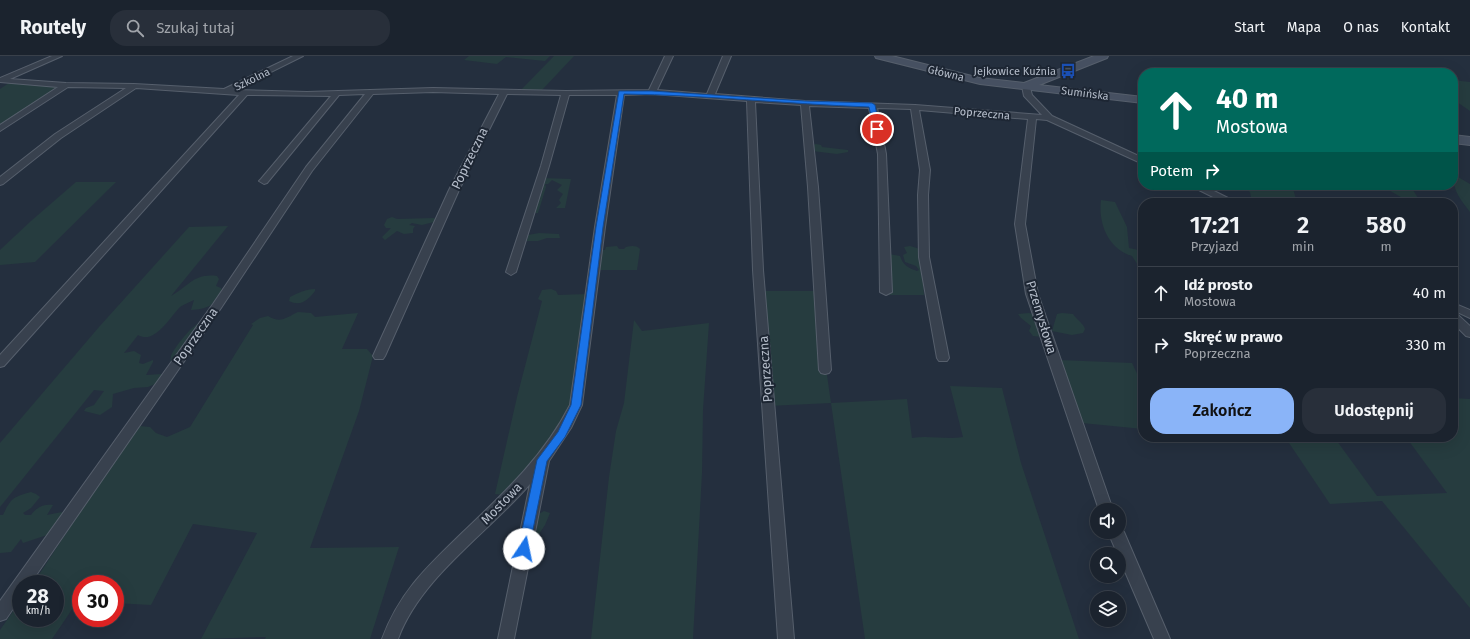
<!DOCTYPE html>
<html lang="pl">
<head>
<meta charset="utf-8">
<style>
	:root { --surface:#1b232e; --page:#282f3a; --text:#f1f3f6; --muted:#a0a4aa; --line:#39404a; --accent:#8ab4f8 }
	body { margin:0; font-family:"Fira Sans",sans-serif; background:var(--page); color:var(--text); height:100vh; display:flex; flex-direction:column; font-size:15px; white-space:nowrap }
	* { box-sizing:border-box; margin:0 }
	p { font-size:13px; color:var(--muted) }
	.icon { flex:none; width:22px; height:22px; fill:none; stroke:currentColor; stroke-width:2; stroke-linecap:round; stroke-linejoin:round }
	.map { position:relative; flex:1; overflow:hidden }
	.panel { position:absolute; left:1138px; top:142px; width:320px; height:244px; display:flex; flex-direction:column; background:var(--surface); border-radius:16px; box-shadow:0 4px 16px #0002,0 0 0 1px var(--line) }
	.panel>* { flex:none }
	.hud { position:absolute; left:1138px; top:12px; width:320px; height:122px; border-radius:16px; box-shadow:0 4px 16px #0002,0 0 0 1px var(--line); background:#00695c; color:#fff; overflow:hidden }
	.buttons { position:absolute; left:1090px; top:447px; display:grid; gap:8px }
	.buttons a { display:grid; place-items:center; width:36px; height:36px; border-radius:50%; background:var(--surface); box-shadow:0 4px 16px #0002,0 0 0 1px var(--line); font-size:20px }
	.speed { position:absolute; left:12px; top:519px; display:flex; gap:8px; font-size:20px; font-weight:700; text-align:center }
	.speed>* { display:grid; place-content:center; width:52px; height:52px; border-radius:50%; background:var(--surface); box-shadow:0 4px 16px #0002,0 0 0 1px var(--line); line-height:1 }
	.speed small { font-size:10px; font-weight:400 }
	.speed .limit { border:6px solid #d22; background:#fff; color:#111 }
	.pin { position:absolute; display:grid; place-items:center; width:34px; height:34px; color:#fff; margin:-17px; border:2px solid #fff; border-radius:50%; box-shadow:0 1px 4px #0007 }
	.me { position:absolute; width:44px; margin:-22px; rotate:11deg; stroke-linejoin:round; filter:drop-shadow(0 0 3px #0008) }
	.turn { display:flex; align-items:center; gap:14px; height:84px; padding:0 12px; font-size:18px }
	.turn .icon { width:52px; height:52px; stroke-width:2.5 }
	.turn b { display:block; font-size:28px; line-height:34px }
	.then { display:flex; align-items:center; height:38px; padding:0 12px; background:#0003; gap:8px; font-size:15px }
	.eta { display:flex; justify-content:space-evenly; align-items:center; height:68px; text-align:center }
	.eta b { font-size:24px; font-weight:600; line-height:28px }
	.cta { display:flex; gap:8px; margin-top:auto; padding:8px 12px }
	.cta a { flex:1; height:46px; border-radius:16px; background:var(--accent); color:#111; font-size:16px; font-weight:600; line-height:46px; text-align:center }
	.cta a+a { background:var(--page); color:var(--text) }
	ul { padding:0; list-style:none }
	li { display:flex; align-items:center; gap:12px; height:52px; padding:0 12px; border-top:1px solid var(--line) }
	li div { flex:1 }
	li b { display:block; font-size:15px }
	li em { font-style:normal }
	header { display:flex; align-items:center; gap:24px; box-sizing:border-box; height:56px; padding:0 20px; background:var(--surface); border-bottom:1px solid var(--line) }
	header strong { font-size:19px }
	nav { display:flex; gap:22px; margin-inline-start:auto; font-size:14px }
	.search { width:280px; height:36px; background:var(--page); display:flex; align-items:center; gap:10px; box-sizing:border-box; padding:0 14px; border-radius:16px; color:var(--muted); font-size:15px }
	.map>svg:first-child { display:block }
</style>
</head>
<body>
<header>
<strong>Routely</strong>
<div class="search"><svg class="icon" aria-label="search" viewBox="0 0 24 24"><circle cx="10" cy="10" r="6"/><path d="M15 15l6 6"/></svg>Szukaj tutaj</div>
<nav><a>Start</a><a>Mapa</a><a>O nas</a><a>Kontakt</a></nav>
</header>
<div class="map">
<svg width="1470" height="583" viewBox="0 0 1470 583">
	<rect width="100%" height="100%" fill="#242f3e"/>
	<!-- green -->
	<g fill="#263c3f">
		<path d="M 469,0 L 550,0 L 545,5 L 506,1 L 497,8 L 464,4 Z"/>
		<path d="M 554,0 L 574,0 L 542,34 L 521,34 Z"/>
		<path d="M 1453,24 L 1470,26 L 1470,55 L 1457,46 L 1453,46 Z"/>
		<path d="M 9,27 L 61,30 L 0,71 L 0,33 Z"/>
		<path d="M 816,88 L 821,89 L 822,91 L 848,94 L 848,96 L 837,98 L 812,95 L 812,89 Z"/>
		<path d="M 1453,118 L 1470,128 L 1470,156 C 1460,143 1453,135 1453,118 Z"/>
		<path d="M 541,122 L 571,123 L 565,152 L 556,152 L 561,147 L 559,144 L 563,138 L 557,134 L 562,129 L 552,124 L 548,128 L 545,128 L 546,131 L 538,157 L 531,157 Z"/>
		<path d="M 76,126 L 116,126 L 35,206 L 0,209 L 0,194 L 31,165 Z"/>
		<path d="M 1245,129 L 1292,129 L 1297,147 L 1252,147 L 1250,136 L 1245,133 Z"/>
		<path d="M 1380,129 L 1410,129 L 1421,147 L 1411,147 Z"/>
		<path d="M 1101,144 L 1115,146 L 1127,171 L 1129,192 L 1143,195 L 1143,217 L 1132,200 C 1108,193 1098,167 1101,144 Z"/>
		<path d="M 392,161 L 397,163 L 434,162 L 436,163 L 434,166 L 422,169 L 412,167 L 409,169 L 415,170 L 413,173 L 413,177 L 404,178 L 397,175 L 385,184 L 382,181 L 391,172 L 386,172 L 384,169 L 387,163 Z"/>
		<path d="M 228,170 L 171,240 C 189,230 194,217 217,220 L 219,223 L 216,230 L 221,232 L 222,236 C 215,250 206,253 191,254 L 194,244 C 190,246 184,248 180,251 C 170,261 155,289 138,279 L 124,297 L 134,295 L 141,299 L 139,307 L 143,308 L 153,304 L 153,306 L 146,319 L 162,318 L 160,326 L 148,331 L 134,332 L 113,338 L 112,351 L 100,359 L 84,355 L 86,352 L 94,349 L 104,335 L 94,334 L 0,451 L 0,387 L 99,271 L 189,171 Z"/>
		<path d="M 539,177 L 559,178 L 560,182 L 547,182 L 538,185 L 527,185 L 528,179 Z"/>
		<path d="M 617,190 L 619,193 L 624,193 L 626,191 C 631,190 636,189 640,193 L 637,214 L 598,214 L 601,194 L 605,194 L 606,191 Z"/>
		<path d="M 910,190 L 920,193 L 924,239 L 889,239 L 889,198 L 900,200 C 903,209 908,212 917,215 L 919,214 L 916,210 L 905,206 L 903,199 L 907,197 L 904,191 Z"/>
		<path d="M 315,233 L 315,235 C 308,244 301,251 289,245 L 290,241 C 298,237 306,233 315,233 Z"/>
		<path d="M 551,233 L 556,235 L 558,239 L 587,238 L 575,334 L 566,363 L 544,393 L 504,439 L 495,438 L 517,341 L 542,245 L 538,243 L 542,234 Z"/>
		<path d="M 760,235 L 815,235 L 831,347 L 907,343 L 912,382 C 929,379 946,384 963,381 L 950,330 L 1002,332 L 1021,407 L 1079,583 L 865,583 L 831,347 L 768,350 Z"/>
		<path d="M 298,256 L 311,257 L 315,261 L 358,257 L 342,293 L 367,293 L 373,300 L 359,355 L 310,492 L 399,491 L 370,583 L 265,583 L 266,581 L 201,583 L 257,477 L 193,468 L 151,549 L 115,547 L 115,528 L 81,528 L 81,546 L 77,546 L 52,583 L 0,583 L 0,574 L 21,544 L 21,562 L 55,562 L 55,528 L 33,528 L 92,437 L 139,370 L 150,371 L 156,377 L 167,381 L 190,371 L 253,269 L 251,268 L 260,262 L 268,260 C 281,268 287,261 298,256 Z"/>
		<path d="M 1029,257 L 1036,259 L 1043,281 L 1033,280 L 1029,275 L 1031,270 L 1021,262 L 1018,258 Z"/>
		<path d="M 1062,257 L 1073,258 C 1076,263 1084,268 1085,273 L 1083,277 L 1072,279 L 1052,275 L 1057,258 Z"/>
		<path d="M 634,264 L 642,275 L 709,267 L 703,354 L 702,417 L 693,583 L 591,583 L 609,421 L 616,375 L 624,347 Z"/>
		<path d="M 200,266 L 170,310 C 171,307 170,303 171,300 C 175,290 191,271 200,266 Z"/>
		<path d="M 1060,304 L 1132,307 L 1143,330 L 1143,373 L 1082,367 Z"/>
		<path d="M 1453,342 L 1470,343 L 1470,552 L 1382,445 L 1330,448 L 1285,381 L 1334,381 L 1377,440 L 1447,437 L 1406,381 L 1453,381 Z"/>
		<path d="M 31,436 L 36,438 L 40,441 L 31,452 L 23,457 L 25,459 L 31,459 C 37,451 43,448 53,449 L 47,459 L 62,456 L 65,459 L 50,478 L 23,487 L 21,483 L 11,496 L 0,497 L 0,459 L 3,459 C 11,442 13,441 31,436 Z"/>
		<path d="M 544,455 L 550,457 L 545,469 L 537,481 L 531,481 L 537,459 Z"/>
	</g>
	<g fill="none" stroke-linecap="round" stroke-linejoin="round">
		<defs>
			<g id="street">
				<path d="M 52,0 L 62,0 L 10,23 L 66,27 L 134,28 L 224,33 L 293,0 L 303,0 L 235,34 L 307,36 L 433,32 L 566,35 L 649,34 L 665,0 L 673,0 L 657,34 L 707,38 L 723,0 L 731,0 L 715,38 L 805,45 L 915,49 L 1042,59 L 1024,40 L 1022,30 L 1023,28 L 1029,28 L 1032,39 L 1052,60 L 1143,102 L 1143,108 L 1047,64 L 1036,63 L 1025,168 L 1038,238 L 1113,454 L 1099,454 L 1026,238 L 1015,168 L 1028,63 L 919,54 L 930,114 L 928,139 L 929,201 L 949,302 L 947,305 L 939,305 L 937,302 L 919,201 L 918,139 L 920,114 L 911,53 L 877,52 L 886,98 L 892,236 L 886,239 L 880,236 L 878,98 L 869,52 L 809,50 L 818,131 L 831,314 L 829,317 L 825,318 L 821,317 L 819,314 L 808,131 L 801,49 L 755,46 L 763,214 L 794,583 L 778,583 L 753,214 L 747,45 L 652,38 L 624,39 L 605,171 L 582,349 L 571,372 L 549,405 L 514,583 L 498,583 L 530,428 C 488,477 420,522 398,583 L 382,583 C 400,535 427,511 463,476 C 504,437 544,400 570,349 L 595,171 L 617,39 L 569,39 L 549,110 L 516,216 L 511,219 L 506,216 L 541,110 L 561,39 L 507,38 L 459,134 L 385,300 L 383,303 L 375,303 L 373,300 L 449,134 L 499,38 L 433,36 L 373,38 L 312,115 L 221,252 L 30,528 L 21,528 L 21,541 L 6,563 L 0,565 L 0,545 L 213,248 L 306,111 L 365,38 L 339,39 L 267,127 L 264,128 L 259,125 L 261,123 L 331,40 L 247,39 L 4,310 L 0,311 L 0,299 L 239,39 L 136,32 L 61,82 L 3,128 L 0,129 L 0,121 L 55,78 L 126,32 L 68,31 L 0,75 L 0,69 L 58,31 L 0,26 L 0,22 Z"/>
				<path d="M 1189,129 L 1202,129 L 1238,147 L 1225,147 Z"/>
				<path d="M 1453,247 L 1470,254 L 1470,262 L 1453,254 Z"/>
				<path d="M 1453,257 L 1457,258 L 1470,270 L 1470,281 L 1466,280 L 1453,267 Z"/>
				<path d="M 1119,471 L 1121,472 L 1124,476 L 1170,583 L 1154,583 L 1108,476 L 1119,476 Z"/>
			</g>
			<g id="secondary">
				<path d="M 875,0 L 892,0 L 980,22 L 1024,27 L 1094,0 L 1108,0 L 1107,2 L 1039,29 L 1143,41 L 1143,47 L 980,28 L 876,2 Z"/>
				<path d="M 1453,79 L 1470,81 L 1470,89 L 1453,87 Z"/>
			</g>
		</defs>
		<!-- street casing -->
		<use href="#street" stroke="#565f6c" stroke-width="2"/>
		<!-- secondary casing -->
		<use href="#secondary" stroke="#565f6c" stroke-width="2"/>
		<!-- street -->
		<use href="#street" fill="#38414e" fill-rule="evenodd"/>
		<!-- secondary -->
		<use href="#secondary" fill="#465061" fill-rule="evenodd"/>
	</g>
	<!-- route -->
	<path fill="#1a73e8" stroke="#114b97" d="M 619,35 L 652,35 L 805,45 L 872,47 L 875,49 L 880,73 L 877,75 L 874,73 L 869,51 C 787,48 706,39 624,38 L 603,171 L 581,349 L 565,381 L 547,405 L 529,493 L 528,496 L 524,498 L 519,496 L 518,493 L 537,404 L 558,376 L 571,349 L 596,171 Z"/>
	<!-- icons -->
	<defs>
		<symbol id="bus-bare" viewBox="-9 -9 18 18"><path d="M-5-6H5V4H4V6H2V4H-2V6H-4V4H-5ZM-3.5-4V0h7V-4ZM-3.5 1.2v1.5H-2V1.2ZM2 1.2v1.5H3.5V1.2Z" fill="#1a4fb4" stroke="#1d2633" stroke-width="2.5" paint-order="stroke"/></symbol>
	</defs>
	<g fill-rule="evenodd">
		<use href="#bus-bare" x="1057" y="4" width="22" height="22"/>
	</g>
	<g text-anchor="middle" stroke-width="4" stroke-linejoin="round" paint-order="stroke">
		<!-- far-poi labels -->
		<g font-size="11" fill="#b4bcc9" stroke="#1d2633" text-anchor="end">
			<text x="1056" y="19">Jejkowice Kuźnia</text>
		</g>
		<!-- far-street labels -->
		<g font-size="11" fill="#b4bcc9" stroke="#1d2633">
			<text transform="translate(946 17) rotate(14)" y="4">Główna</text>
			<text transform="translate(252 23) rotate(-26)" y="4">Szkolna</text>
			<text transform="translate(1085 37) rotate(7)" y="4">Sumińska</text>
			<text transform="translate(982 57) rotate(5)" y="4">Poprzeczna</text>
		</g>
		<!-- street labels -->
		<g font-size="13" fill="#b4bcc9" stroke="#1d2633">
			<text transform="translate(469 102) rotate(-64)" y="5">Poprzeczna</text>
			<text transform="translate(1042 261) rotate(73)" y="5">Przemysłowa</text>
			<text transform="translate(195 280) rotate(-55)" y="5">Poprzeczna</text>
			<text transform="translate(765 313) rotate(-94)" y="5">Poprzeczna</text>
			<text transform="translate(501 447) rotate(-46)" y="5">Mostowa</text>
		</g>
	</g>
</svg>
<div class="buttons">
<a><svg class="icon" aria-label="sound" viewBox="0 0 24 24"><path d="M4 9h4l5-4v14l-5-4H4zM17 9q2 3 0 6"/></svg></a>
<a><svg class="icon" aria-label="search" viewBox="0 0 24 24"><circle cx="10" cy="10" r="6"/><path d="M15 15l6 6"/></svg></a>
<a><svg class="icon" aria-label="layers" viewBox="0 0 24 24"><path d="M12 4l9 5-9 5-9-5zM3 14l9 5 9-5"/></svg></a>
</div>
<div class="speed"><div>28<small>km/h</small></div><div class="limit">30</div></div>
<div class="pin" style="left:877px;top:73px;background:#d93025"><svg class="icon" aria-label="arrive" viewBox="0 0 24 24"><path d="M6 21V4h12l-3 4 3 4H6"/></svg></div>
<svg class="me" style="left:524px;top:493px" viewBox="-20 -20 40 40"><circle r="19" fill="#fff"/><path d="M0-13L10 11 0 6-10 11z" fill="#1a73e8"/></svg>
<div class="hud">
<div class="turn"><svg class="icon" aria-label="ahead" viewBox="0 0 24 24"><path d="M12 20V5M6 11l6-6 6 6"/></svg><div><b>40 m</b>Mostowa</div></div>
<div class="then">Potem<svg class="icon" aria-label="right" viewBox="0 0 24 24"><path d="M7 20v-9h11M14 6l5 5-5 5"/></svg></div>
</div>
<section class="panel">
<div class="eta">
<div><b>17:21</b><p>Przyjazd</p></div>
<div><b>2</b><p>min</p></div>
<div><b>580</b><p>m</p></div>
</div>
<ul>
<li><svg class="icon" aria-label="ahead" viewBox="0 0 24 24"><path d="M12 20V5M6 11l6-6 6 6"/></svg><div><b>Idź prosto</b><p>Mostowa</p></div><em>40 m</em></li>
<li><svg class="icon" aria-label="right" viewBox="0 0 24 24"><path d="M7 20v-9h11M14 6l5 5-5 5"/></svg><div><b>Skręć w prawo</b><p>Poprzeczna</p></div><em>330 m</em></li>
</ul>
<div class="cta"><a>Zakończ</a><a>Udostępnij</a></div>
</section>
</div>
</body>
</html>
